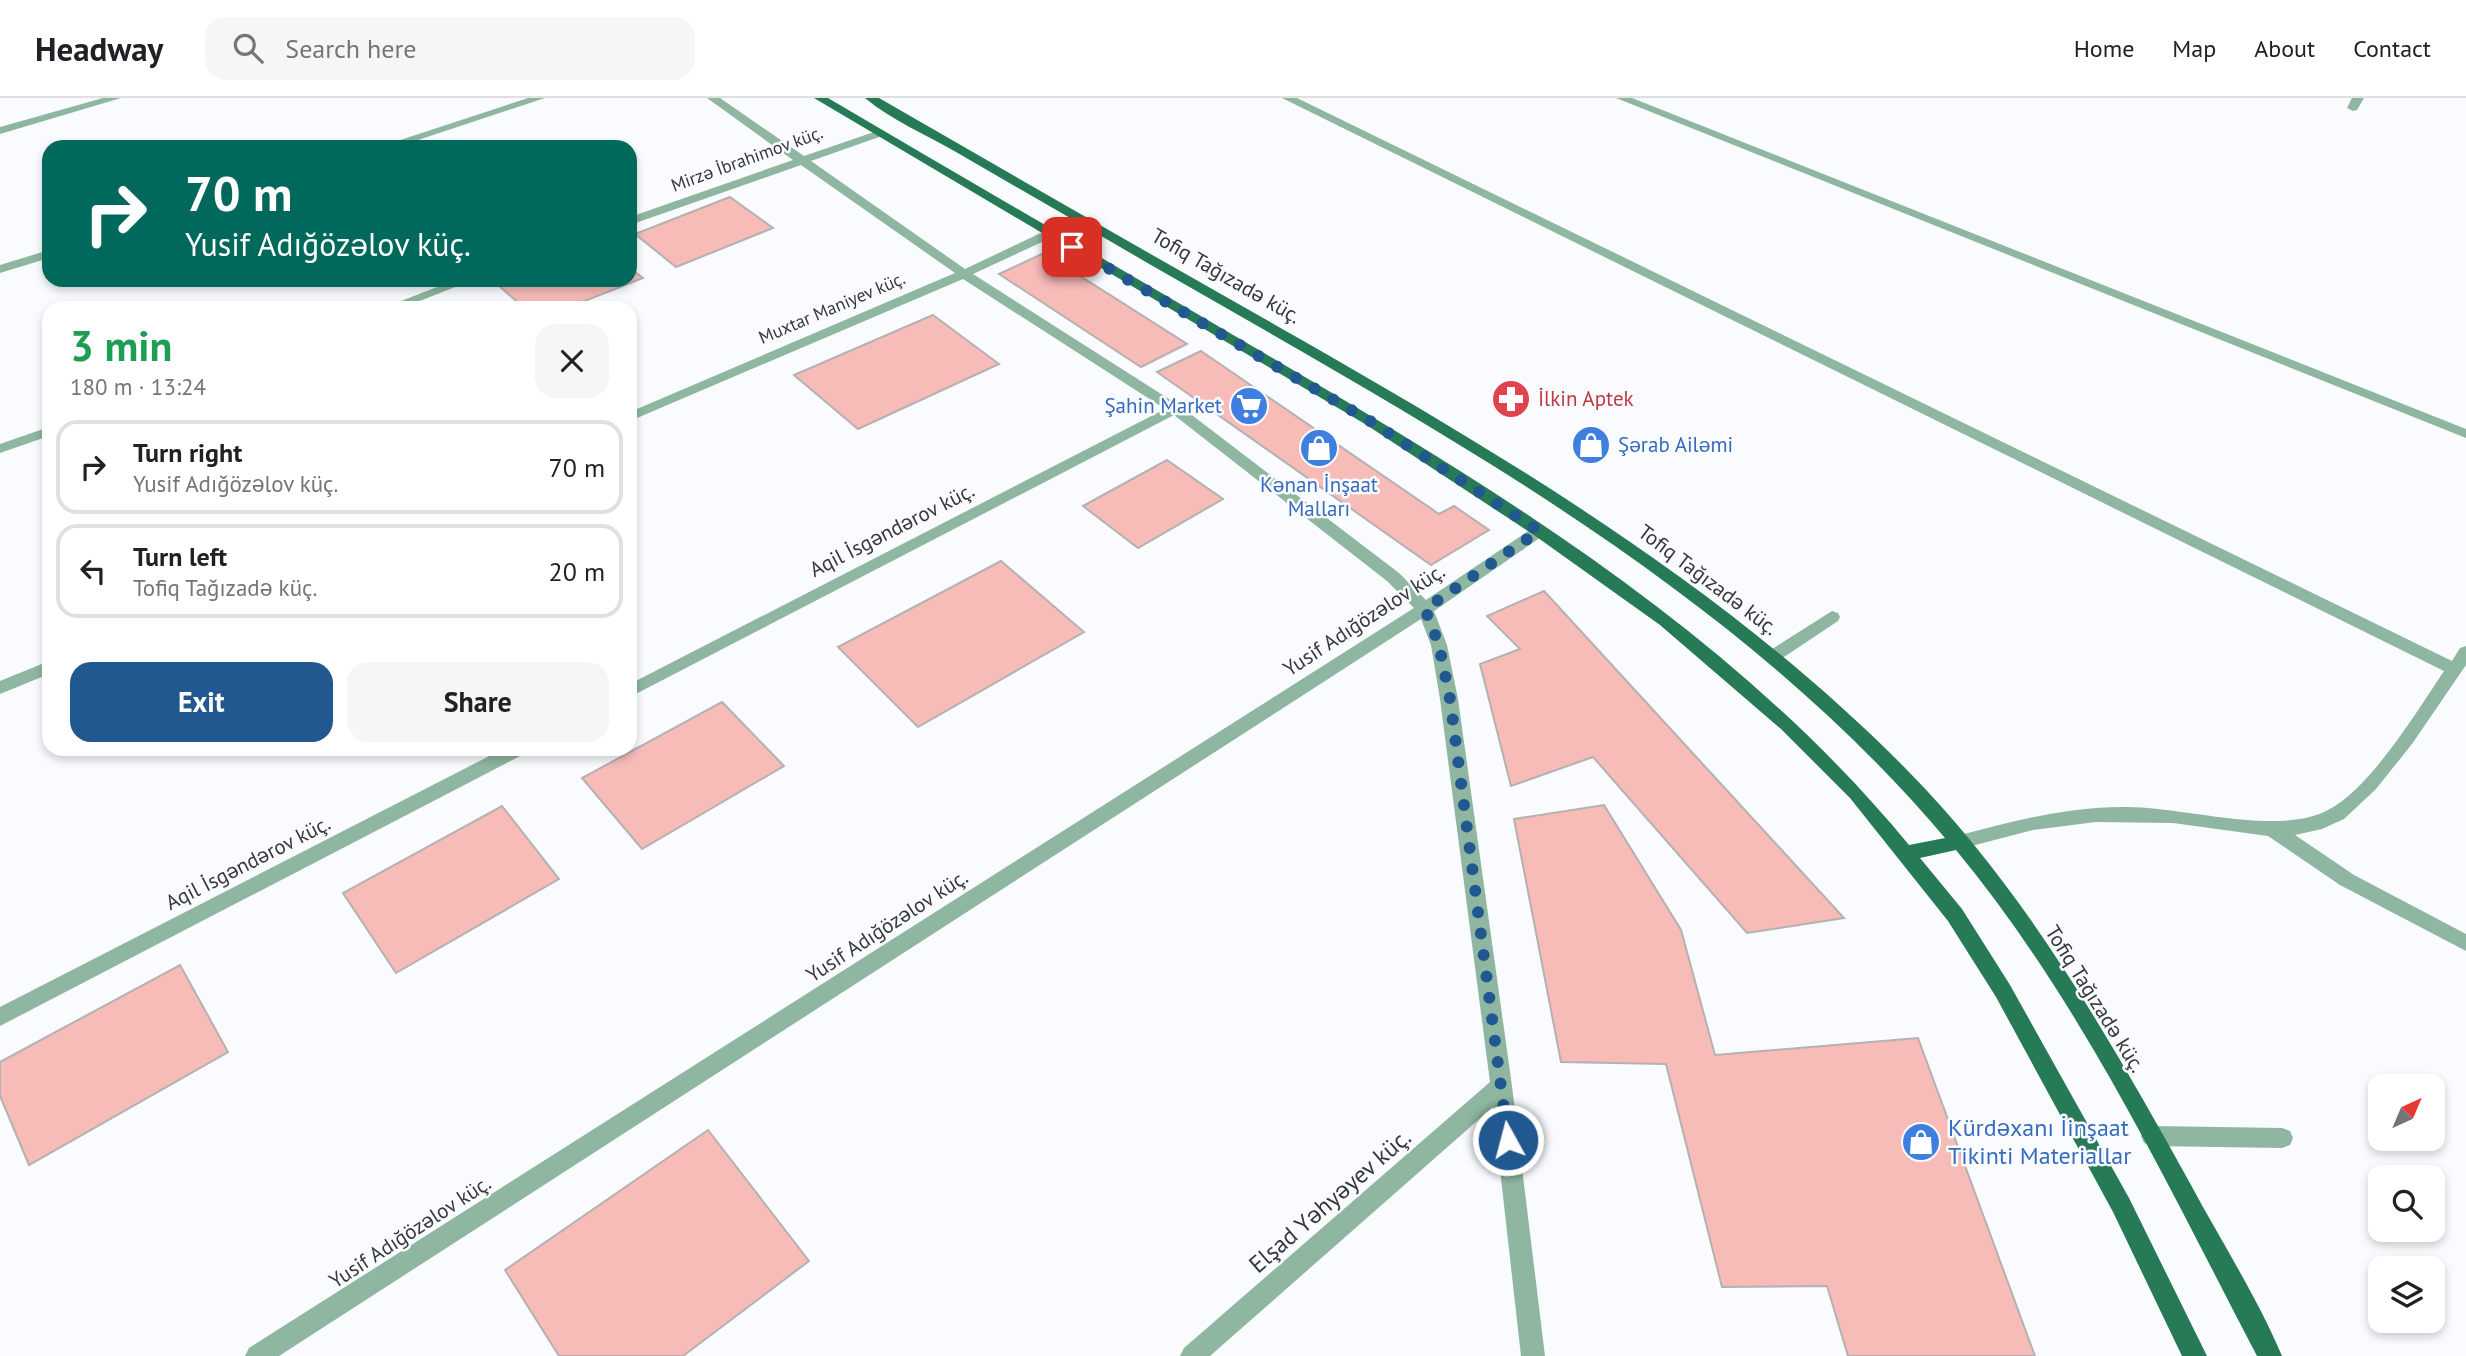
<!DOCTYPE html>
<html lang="en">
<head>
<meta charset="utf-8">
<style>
	:root { --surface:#fff; --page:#f6f6f6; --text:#202124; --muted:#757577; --line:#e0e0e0; --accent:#215890 }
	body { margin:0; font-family:"PT Sans",sans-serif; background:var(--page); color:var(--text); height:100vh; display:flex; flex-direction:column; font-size:26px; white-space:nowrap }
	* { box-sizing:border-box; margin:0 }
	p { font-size:23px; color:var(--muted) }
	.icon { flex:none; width:38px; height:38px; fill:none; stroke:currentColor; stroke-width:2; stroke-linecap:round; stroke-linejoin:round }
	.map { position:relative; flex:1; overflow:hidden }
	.panel { position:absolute; left:42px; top:203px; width:595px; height:455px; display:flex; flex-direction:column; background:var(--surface); border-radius:21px; box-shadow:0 4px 10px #0003 }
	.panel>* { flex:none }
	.banner { position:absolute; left:42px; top:42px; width:595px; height:147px; border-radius:21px; box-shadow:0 4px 10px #0003; background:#00695c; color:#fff; overflow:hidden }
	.needle { width:46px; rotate:44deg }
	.buttons { position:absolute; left:2368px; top:976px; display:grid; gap:14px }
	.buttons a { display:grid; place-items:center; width:77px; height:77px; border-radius:14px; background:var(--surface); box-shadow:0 4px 10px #0003; font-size:35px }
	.pin { position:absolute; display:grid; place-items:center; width:60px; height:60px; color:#fff; margin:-30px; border-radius:14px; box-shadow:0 4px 10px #0006 }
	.me { position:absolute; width:77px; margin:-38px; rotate:353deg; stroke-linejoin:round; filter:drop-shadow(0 0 5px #0008) }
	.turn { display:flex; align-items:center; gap:24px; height:147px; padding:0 28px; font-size:32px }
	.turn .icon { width:91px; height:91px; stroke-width:2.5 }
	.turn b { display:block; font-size:49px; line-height:60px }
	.round { display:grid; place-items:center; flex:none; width:74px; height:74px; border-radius:21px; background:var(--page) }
	.headline { display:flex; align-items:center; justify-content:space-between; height:119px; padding:0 28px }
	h1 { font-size:42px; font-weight:600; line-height:52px; color:#1e9e55 }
	.button { display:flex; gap:14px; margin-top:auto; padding:14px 28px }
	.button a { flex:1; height:80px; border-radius:21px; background:var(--accent); color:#fff; font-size:28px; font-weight:600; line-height:80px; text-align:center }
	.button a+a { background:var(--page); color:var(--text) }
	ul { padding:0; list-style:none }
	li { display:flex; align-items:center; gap:21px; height:94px; margin:0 14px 10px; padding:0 14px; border:4px solid var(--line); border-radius:21px }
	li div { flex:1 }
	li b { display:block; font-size:26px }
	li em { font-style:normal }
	header { display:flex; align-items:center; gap:42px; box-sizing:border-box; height:98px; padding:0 35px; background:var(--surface); border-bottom:2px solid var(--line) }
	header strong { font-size:33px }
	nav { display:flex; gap:38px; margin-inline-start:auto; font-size:24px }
	.search { width:490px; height:63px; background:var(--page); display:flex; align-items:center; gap:18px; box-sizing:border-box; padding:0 24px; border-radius:21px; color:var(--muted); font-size:26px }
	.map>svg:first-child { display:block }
</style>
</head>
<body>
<header>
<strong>Headway</strong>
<div class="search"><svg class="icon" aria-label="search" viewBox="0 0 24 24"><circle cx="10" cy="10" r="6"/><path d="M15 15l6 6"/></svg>Search here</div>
<nav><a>Home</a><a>Map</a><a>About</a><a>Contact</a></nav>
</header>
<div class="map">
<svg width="2466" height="1258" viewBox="0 0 2466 1258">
	<rect width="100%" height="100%" fill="#fafbfe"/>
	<!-- building -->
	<g fill="#f7bbb8" stroke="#b5b1b1" stroke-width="2">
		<path d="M 730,99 L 773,130 L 676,169 L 635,136 Z"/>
		<path d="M 1044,155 L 1187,246 L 1141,269 L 999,176 Z"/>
		<path d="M 630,170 L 643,180 L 567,210 L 524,210 L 497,186 L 509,182 L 630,182 Z"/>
		<path d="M 933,217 L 999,266 L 858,331 L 794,277 Z"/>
		<path d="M 1201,253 L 1439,416 L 1454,408 L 1489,432 L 1431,467 L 1157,274 Z"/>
		<path d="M 1167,362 L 1223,401 L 1138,450 L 1083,408 Z"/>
		<path d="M 1001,463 L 1084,534 L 918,629 L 838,549 Z"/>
		<path d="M 1544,493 L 1844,820 L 1747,835 L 1593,659 L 1511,688 L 1480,566 L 1520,551 L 1487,518 Z"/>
		<path d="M 722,604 L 784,668 L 642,751 L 582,680 Z"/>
		<path d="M 1604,707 L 1681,832 L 1715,957 L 1918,940 L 2035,1258 L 1848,1258 L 1827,1188 L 1722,1189 L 1666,966 L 1561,964 L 1514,721 Z"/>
		<path d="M 502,708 L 559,781 L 396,875 L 343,795 Z"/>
		<path d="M 180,867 L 228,954 L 29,1067 L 0,998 L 0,964 Z"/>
		<path d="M 708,1032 L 809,1163 L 683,1258 L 559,1258 L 505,1172 Z"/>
	</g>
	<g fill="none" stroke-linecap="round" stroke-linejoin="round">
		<!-- minor -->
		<g fill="#8eb6a0" fill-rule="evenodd">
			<path d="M 103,0 L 121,0 L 0,36 L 0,29 Z"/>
			<path d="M 528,0 L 545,0 L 397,49 L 379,49 Z"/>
			<path d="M 707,0 L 720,0 L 804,58 L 874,34 L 882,34 L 882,38 L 811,63 L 965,171 L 1045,133 L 1053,133 L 1053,139 L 973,176 L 1180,308 L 1399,475 L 1426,502 L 1534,429 L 1544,429 L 1547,433 L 1544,437 L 1434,513 L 1447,547 L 1458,601 L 1512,988 L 1545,1258 L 1521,1258 L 1493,1009 L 1210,1258 L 1180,1258 L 1184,1250 L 1490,984 L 1440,601 L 1431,547 L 1421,521 L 279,1258 L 245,1258 L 249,1250 L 1414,510 L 1387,483 L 1174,317 L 630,599 L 630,586 L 1165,311 L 963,181 L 630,323 L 630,314 L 955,175 L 801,67 L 630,127 L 630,119 L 793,62 Z"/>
			<path d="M 1282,0 L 1297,0 L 2452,563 L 2460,550 L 2466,548 L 2466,567 L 2412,646 L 2376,691 L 2344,721 L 2322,731 L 2295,737 L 2354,777 L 2466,836 L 2466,853 L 2340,787 L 2268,738 L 2173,725 L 2096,724 L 2033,732 L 1960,751 L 1953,749 L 1951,744 L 1953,739 L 1960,737 C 2014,723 2066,709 2123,709 C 2183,708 2277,739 2328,712 C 2371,690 2417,613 2444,573 Z"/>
			<path d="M 1616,0 L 1632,0 L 2466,331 L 2466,340 Z"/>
			<path d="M 2352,0 L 2364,0 L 2357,12 L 2353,13 L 2347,10 Z"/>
			<path d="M 49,152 L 49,160 L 0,175 L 0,167 Z"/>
			<path d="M 455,182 L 473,182 L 402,210 L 383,210 Z"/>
			<path d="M 49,329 L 49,338 L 0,355 L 0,346 Z"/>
			<path d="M 1832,513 L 1838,515 L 1840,519 L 1838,523 L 1778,563 L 1766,563 L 1764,559 L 1766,555 Z"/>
			<path d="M 49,563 L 49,576 L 0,596 L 0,583 Z"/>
			<path d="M 503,651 L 527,651 L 524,656 L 0,928 L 0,909 Z"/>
			<path d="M 2152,1028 L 2282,1030 L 2290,1033 L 2293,1040 L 2290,1047 L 2282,1050 L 2152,1048 L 2144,1045 L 2141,1038 L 2144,1031 Z"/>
		</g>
		<!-- major -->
		<path fill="#277a56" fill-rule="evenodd" d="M 814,0 L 828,0 C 969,83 1111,165 1252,248 C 1489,386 1733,533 1909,747 L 1945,740 C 1732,488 1432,329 1151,167 C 1086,129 1021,92 956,54 C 927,37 891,22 865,0 L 879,0 C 1019,81 1159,161 1300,241 C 1515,364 1732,494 1907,672 C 2025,791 2110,941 2191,1087 C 2221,1143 2257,1199 2282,1258 L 2257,1258 C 2167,1086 2081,903 1956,752 L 1920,760 L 1962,811 L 2010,887 L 2129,1100 L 2207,1258 L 2182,1258 L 2113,1114 L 1996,899 L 1948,823 L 1850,700 L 1781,631 L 1660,527 L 1534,437 L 1365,326 Z"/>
	</g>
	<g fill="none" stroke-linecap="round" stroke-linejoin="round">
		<!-- route -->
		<path stroke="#215890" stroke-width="12" stroke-dasharray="0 21.6" d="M 1072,149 L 1370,323 L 1539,433 L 1425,511 L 1439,547 L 1450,601 L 1508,1042"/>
	</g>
	<!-- icons -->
	<defs>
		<symbol id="pharmacy-disc" viewBox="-11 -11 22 22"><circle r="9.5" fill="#e0444e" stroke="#fafbfe"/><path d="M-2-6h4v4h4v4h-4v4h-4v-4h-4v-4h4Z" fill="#fff"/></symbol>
		<symbol id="supermarket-disc" viewBox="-11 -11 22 22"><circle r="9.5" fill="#3f7fe0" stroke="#fafbfe"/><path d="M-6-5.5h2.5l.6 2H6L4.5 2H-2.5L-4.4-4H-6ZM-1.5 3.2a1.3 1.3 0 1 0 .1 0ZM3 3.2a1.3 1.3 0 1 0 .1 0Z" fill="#fff"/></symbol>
		<symbol id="shop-disc" viewBox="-11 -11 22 22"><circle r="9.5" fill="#3f7fe0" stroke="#fafbfe"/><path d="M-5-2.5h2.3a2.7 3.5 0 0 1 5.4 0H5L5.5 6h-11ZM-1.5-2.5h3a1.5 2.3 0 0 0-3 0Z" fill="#fff"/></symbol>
	</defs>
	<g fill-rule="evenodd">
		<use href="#pharmacy-disc" x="1489" y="279" width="44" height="44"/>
		<use href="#supermarket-disc" x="1227" y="286" width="44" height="44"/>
		<use href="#shop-disc" x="1569" y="325" width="44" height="44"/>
		<use href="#shop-disc" x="1297" y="328" width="44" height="44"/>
		<use href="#shop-disc" x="1899" y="1022" width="44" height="44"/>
	</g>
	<g text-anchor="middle" stroke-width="5" stroke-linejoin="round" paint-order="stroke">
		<!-- far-street labels -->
		<g font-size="18" fill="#383839" stroke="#fafbfe">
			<text transform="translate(747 61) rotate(-20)" y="6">Mirzə İbrahimov küç.</text>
			<text transform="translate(832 210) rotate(-23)" y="6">Muxtar Maniyev küç.</text>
		</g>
		<!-- street labels -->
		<g font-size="21" fill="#383839" stroke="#fafbfe">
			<text transform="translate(1226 178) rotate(30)" y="7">Tofiq Tağızadə küç.</text>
			<text transform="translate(892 432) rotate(-27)" y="7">Aqil İsgəndərov küç.</text>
			<text transform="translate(1708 482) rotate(37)" y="7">Tofiq Tağızadə küç.</text>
			<text transform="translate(1364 522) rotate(-33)" y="7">Yusif Adığözəlov küç.</text>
			<text transform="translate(248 765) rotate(-27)" y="7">Aqil İsgəndərov küç.</text>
			<text transform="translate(887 828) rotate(-33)" y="7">Yusif Adığözəlov küç.</text>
			<text transform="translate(2095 901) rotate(58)" y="7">Tofiq Tağızadə küç.</text>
			<text transform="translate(410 1134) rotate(-33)" y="7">Yusif Adığözəlov küç.</text>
		</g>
		<!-- health labels -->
		<g font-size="21" fill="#be3a42" stroke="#fafbfe" text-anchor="start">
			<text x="1538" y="308">İlkin Aptek</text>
		</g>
		<!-- shop labels -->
		<g font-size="21" fill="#366cbe" stroke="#fafbfe" text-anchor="end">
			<text x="1222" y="315">Şahin Market</text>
			<text x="1618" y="354" text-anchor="start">Şərab Ailəmi</text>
			<text x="1319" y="394" text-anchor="middle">Kənan İnşaat<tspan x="1319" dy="24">Malları</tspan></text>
		</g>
		<!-- near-shop labels -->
		<g font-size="24" fill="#366cbe" stroke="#fafbfe" text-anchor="start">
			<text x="1948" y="1038">Kürdəxanı İinşaat<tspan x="1948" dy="28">Tikinti Materiallar</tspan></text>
		</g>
		<!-- near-street labels -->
		<g font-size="24" fill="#383839" stroke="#fafbfe">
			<text transform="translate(1330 1103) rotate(-41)" y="8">Elşad Yəhyəyev küç.</text>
		</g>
	</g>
</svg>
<div class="buttons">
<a><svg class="needle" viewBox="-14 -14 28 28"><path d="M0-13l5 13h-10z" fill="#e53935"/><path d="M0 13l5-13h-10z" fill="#757577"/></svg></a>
<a><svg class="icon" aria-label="search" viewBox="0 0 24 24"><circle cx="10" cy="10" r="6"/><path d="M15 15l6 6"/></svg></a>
<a><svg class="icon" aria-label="layers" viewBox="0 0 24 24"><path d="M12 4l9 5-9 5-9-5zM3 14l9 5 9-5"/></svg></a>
</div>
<div class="pin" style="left:1072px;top:149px;background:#d93025"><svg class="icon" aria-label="arrive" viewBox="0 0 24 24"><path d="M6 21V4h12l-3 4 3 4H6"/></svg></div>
<svg class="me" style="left:1508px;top:1042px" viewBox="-20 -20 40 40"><circle r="17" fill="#215890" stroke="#fff" stroke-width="3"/><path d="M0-11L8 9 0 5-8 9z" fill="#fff"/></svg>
<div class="banner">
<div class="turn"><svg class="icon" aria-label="right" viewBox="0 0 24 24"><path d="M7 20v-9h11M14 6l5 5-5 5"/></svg><div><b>70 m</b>Yusif Adığözəlov küç.</div></div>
</div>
<section class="panel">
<div class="headline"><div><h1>3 min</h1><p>180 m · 13:24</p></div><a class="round"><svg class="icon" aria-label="close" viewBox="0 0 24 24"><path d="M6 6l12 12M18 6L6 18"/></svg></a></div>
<ul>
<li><svg class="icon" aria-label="right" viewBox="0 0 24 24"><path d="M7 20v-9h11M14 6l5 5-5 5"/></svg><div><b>Turn right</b><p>Yusif Adığözəlov küç.</p></div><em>70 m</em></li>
<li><svg class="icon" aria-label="left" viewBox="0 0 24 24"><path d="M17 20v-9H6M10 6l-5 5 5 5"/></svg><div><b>Turn left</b><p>Tofiq Tağızadə küç.</p></div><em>20 m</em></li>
</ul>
<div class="button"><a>Exit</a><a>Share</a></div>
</section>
</div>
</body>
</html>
